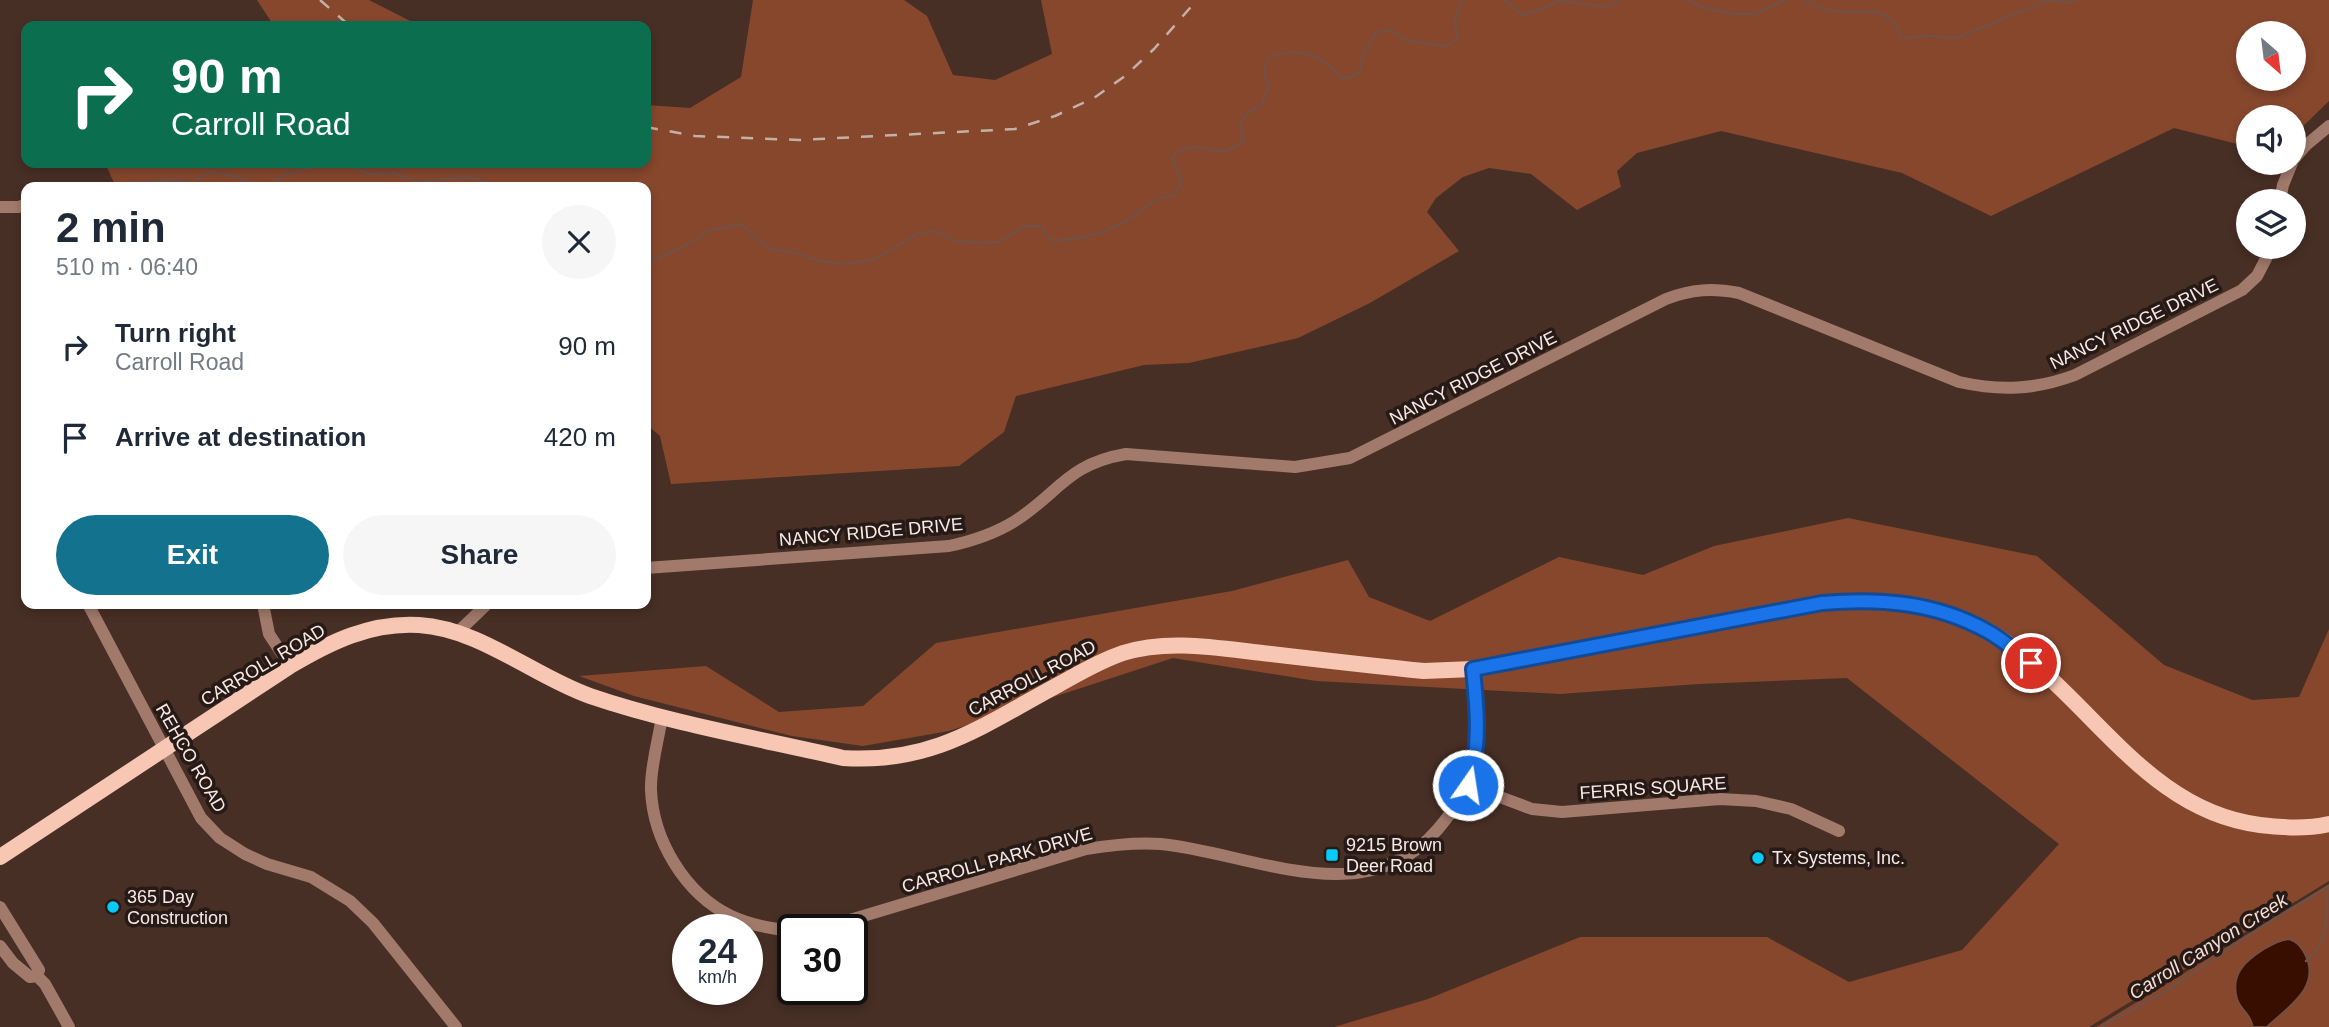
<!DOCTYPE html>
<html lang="en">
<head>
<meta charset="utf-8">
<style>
	:root { --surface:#fff; --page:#f6f6f7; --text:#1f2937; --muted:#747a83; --accent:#13728e }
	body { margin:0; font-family:Arial,sans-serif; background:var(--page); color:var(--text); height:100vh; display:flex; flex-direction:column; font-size:26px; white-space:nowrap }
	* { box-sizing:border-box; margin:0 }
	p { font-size:23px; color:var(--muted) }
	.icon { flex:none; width:38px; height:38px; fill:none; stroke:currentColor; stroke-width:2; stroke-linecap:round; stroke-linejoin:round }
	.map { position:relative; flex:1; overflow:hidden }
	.drawer { position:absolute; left:21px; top:182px; width:630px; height:427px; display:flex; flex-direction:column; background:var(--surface); border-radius:14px; box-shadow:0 4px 10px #0003 }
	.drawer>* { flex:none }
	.banner { position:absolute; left:21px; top:21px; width:630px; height:147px; border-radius:14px; box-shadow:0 4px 10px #0003; background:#0b6e4f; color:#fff; overflow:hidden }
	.needle { width:46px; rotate:152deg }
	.buttons { position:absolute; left:2236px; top:21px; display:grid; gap:14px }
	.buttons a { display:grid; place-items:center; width:70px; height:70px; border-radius:50%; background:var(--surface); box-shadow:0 4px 10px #0003; font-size:35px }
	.speed { position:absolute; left:672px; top:914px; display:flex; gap:14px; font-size:35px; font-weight:700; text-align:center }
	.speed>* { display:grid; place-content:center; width:91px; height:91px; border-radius:50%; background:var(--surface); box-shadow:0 4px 10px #0003; line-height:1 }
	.speed small { font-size:18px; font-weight:400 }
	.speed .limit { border:4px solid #111; border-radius:10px; background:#fff; color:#111 }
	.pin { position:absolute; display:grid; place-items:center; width:60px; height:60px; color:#fff; margin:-30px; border:4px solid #fff; border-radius:50%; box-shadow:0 2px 7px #0007 }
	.me { position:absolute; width:77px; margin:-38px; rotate:13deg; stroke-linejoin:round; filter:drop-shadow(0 0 5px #0008) }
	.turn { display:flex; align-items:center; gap:24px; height:147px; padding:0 35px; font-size:32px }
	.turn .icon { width:91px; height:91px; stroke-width:2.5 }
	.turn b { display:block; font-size:49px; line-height:60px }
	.round { display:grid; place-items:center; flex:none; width:74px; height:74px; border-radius:37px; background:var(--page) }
	.headline { display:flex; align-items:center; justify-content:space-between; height:119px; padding:0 35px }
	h1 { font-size:42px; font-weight:700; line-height:52px }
	.button { display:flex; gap:14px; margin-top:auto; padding:14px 35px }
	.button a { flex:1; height:80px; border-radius:42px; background:var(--accent); color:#fff; font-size:28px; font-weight:700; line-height:80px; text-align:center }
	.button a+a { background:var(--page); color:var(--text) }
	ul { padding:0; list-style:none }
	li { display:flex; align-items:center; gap:21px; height:91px; padding:0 35px }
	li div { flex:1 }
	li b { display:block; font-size:26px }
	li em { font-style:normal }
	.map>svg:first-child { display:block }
</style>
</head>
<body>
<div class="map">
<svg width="2329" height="1027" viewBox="0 0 2329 1027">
	<rect width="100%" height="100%" fill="#482f25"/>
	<!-- green -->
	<g fill="#86472d" fill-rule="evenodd">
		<path d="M 257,0 L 369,0 L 420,26 L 274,26 Z"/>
		<path d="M 753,0 L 904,0 L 927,16 L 953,75 L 995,80 L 1052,54 L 1041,0 L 2329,0 L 2329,101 L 2294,135 L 2294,117 L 2249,117 L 2249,147 L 2174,128 L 1991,216 L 1902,173 L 1721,131 L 1637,153 L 1617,171 L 1621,187 L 1577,210 L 1531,174 L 1489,168 L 1463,177 L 1436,198 L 1427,212 L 1459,251 L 1370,303 L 1298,338 L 1189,363 L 1144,365 L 1016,396 L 1004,432 L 959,466 L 671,484 L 660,436 L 646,424 L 646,187 L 116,187 L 105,163 L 646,163 L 646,105 L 690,108 L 741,77 ZM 2294,33 L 2294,79 L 2249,79 L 2249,33 Z"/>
		<path d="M 1848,518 L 2037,556 L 2164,665 L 2252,700 L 2299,697 L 2329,629 L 2329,881 L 2089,1027 L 1334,1027 L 1428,999 L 1580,937 L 1767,937 L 1849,982 L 1962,950 L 2059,844 L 1847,678 L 1699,684 L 1560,694 L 1316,681 L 1173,658 L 949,731 L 863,746 L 792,736 L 634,696 L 579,676 L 706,666 L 779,712 L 863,706 L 936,643 L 1232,591 L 1348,560 L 1369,597 L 1430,621 L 1559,557 L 1643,575 L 1714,546 Z"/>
		<path d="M 836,529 L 837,540 L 787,544 L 787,538 L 794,538 L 796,532 Z"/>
		<path d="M 2329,884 L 2329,1027 L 2096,1027 Z"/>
	</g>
	<!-- water -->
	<path fill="#380e00" stroke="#725044" stroke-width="2" d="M 2289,939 C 2297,941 2301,947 2305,954 C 2322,987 2288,1007 2267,1027 L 2253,1027 C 2249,1011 2241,1011 2237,999 C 2230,974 2245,961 2264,949 C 2272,944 2279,940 2289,939 Z"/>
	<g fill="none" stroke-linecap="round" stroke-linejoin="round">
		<!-- stream -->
		<g stroke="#725044" stroke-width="2.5">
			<path d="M 1504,0 L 1523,15 L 1561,1 L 1607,7 L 1620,0"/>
			<path d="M 1687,0 C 1699,8 1737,16 1752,14 C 1765,12 1775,2 1788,0"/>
			<path d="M 1805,0 C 1813,4 1823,10 1832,11 C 1866,15 1886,0 1902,38 L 1931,36 L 1957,38 L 2047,0"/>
			<path d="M 2048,0 L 2066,3 L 2076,0"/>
			<path d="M 101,185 L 172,180 L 193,182 L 211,171 L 238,177 L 262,187 L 287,174 L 317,166 L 346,164 L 368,174 L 392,173 L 418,182 L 468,177 L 487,182 L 491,187"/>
			<path d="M 646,258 L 650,260 L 680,249 L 710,230 L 742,224 L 757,240 L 773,250 L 796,253 L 819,261 L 846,264 L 873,260 L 917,234 L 937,231 L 955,241 L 977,243 L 999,242 L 1024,226 L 1042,226 L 1050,240 C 1079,242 1111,231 1135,215 C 1153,203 1150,199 1174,195 L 1182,183 L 1172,157 C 1200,130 1212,169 1244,140 L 1240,124 L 1248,112 L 1261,105 L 1268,88 L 1264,70 L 1270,56 C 1302,48 1322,53 1342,79 L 1359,74 L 1364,52 L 1376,32 L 1392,31 L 1408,41 L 1446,46 L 1457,40 L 1455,19 L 1462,0"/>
			<path d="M 2306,961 C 2327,945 2329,912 2326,888"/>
			<path d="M 2101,1027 L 2166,991 L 2269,922 L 2329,886"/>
		</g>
		<!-- minor -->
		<g stroke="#a17a6b" stroke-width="12">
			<path d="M 2294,159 L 2305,146 L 2329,126"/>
			<path d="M 2280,201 L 2283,185 L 2292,163"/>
			<path d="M 0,207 L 19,207 L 26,204"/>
			<path d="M 646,568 L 949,546 C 972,541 994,534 1015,521 C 1059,493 1067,464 1126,454 L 1295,467 L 1350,458 L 1666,299 C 1692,289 1712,288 1739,293 L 1959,382 C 2000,391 2035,390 2075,375 L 2242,290 L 2257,276 L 2272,247"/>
			<path d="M 88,604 L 201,818 L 220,838 L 245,854 L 267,864 L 311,877 L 350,901 L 373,923 L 456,1027"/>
			<path d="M 263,604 L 269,634 L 290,666"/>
			<path d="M 457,633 L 487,604"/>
			<path d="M 662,716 C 659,738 650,768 651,790 C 653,840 685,894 731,916 C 750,925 772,929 793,931"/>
			<path d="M 1468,785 L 1532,809 L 1562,812 L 1720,799 L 1756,801 L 1791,809 L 1839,831"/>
			<path d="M 0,907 L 39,970 L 37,976"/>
			<path d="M 820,929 L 1086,849 C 1111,845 1135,842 1161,844 C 1252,853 1365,915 1438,829 C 1485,774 1479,736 1473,669"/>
			<path d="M 0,946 L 13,963 L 30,977 L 37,976 L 45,984 L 69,1027"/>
		</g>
		<!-- major -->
		<path stroke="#f7c7b4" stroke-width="16" d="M 0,857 L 290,666 C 330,642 371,622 419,625 C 481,629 533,676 590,696 C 669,723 761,739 843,758 C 932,764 982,726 1056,686 C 1078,674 1099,661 1123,653 C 1170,638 1223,649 1271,654 C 1322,660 1373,666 1424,671 L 1473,669 L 1823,603 C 1879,598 1937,602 1988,631 C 2086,687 2140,810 2260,825 C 2283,828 2307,829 2329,824"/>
		<!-- rail -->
		<g stroke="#c3b0a8" stroke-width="2.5" stroke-dasharray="12 12" stroke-linecap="butt">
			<path d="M 320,0 L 350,26"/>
			<path d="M 646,127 L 695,136 L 799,140 L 1015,129 L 1055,116 L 1094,98 L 1125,76 L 1154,49 L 1197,0"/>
		</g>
	</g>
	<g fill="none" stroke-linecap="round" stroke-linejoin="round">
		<defs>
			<path id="route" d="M 1468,785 C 1481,746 1477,709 1473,669 L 1822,603 C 1879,598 1935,602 1987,631 C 2002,639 2017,652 2031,663"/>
		</defs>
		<!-- route casing -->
		<use href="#route" stroke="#114b97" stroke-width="18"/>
		<!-- route -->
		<use href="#route" stroke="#1a73e8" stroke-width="12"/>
	</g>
	<!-- markers -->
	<g fill="#04cbf9" stroke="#261a16" stroke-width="2.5">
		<rect x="1325" y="848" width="14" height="14" rx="3.5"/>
		<circle cx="1758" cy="858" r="7"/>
		<circle cx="113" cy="907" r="7"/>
	</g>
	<g text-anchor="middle" stroke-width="7" stroke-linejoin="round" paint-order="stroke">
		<!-- street labels -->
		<g font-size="18" fill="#fae9e3" stroke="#261a16">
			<text transform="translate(2134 324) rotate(-26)" y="6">NANCY RIDGE DRIVE</text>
			<text transform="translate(1473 378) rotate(-27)" y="6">NANCY RIDGE DRIVE</text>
			<text transform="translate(871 532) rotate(-5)" y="6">NANCY RIDGE DRIVE</text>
			<text transform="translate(263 665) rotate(-31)" y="6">CARROLL ROAD</text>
			<text transform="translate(1032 678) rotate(-28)" y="6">CARROLL ROAD</text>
			<text transform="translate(191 758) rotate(60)" y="6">REHCO ROAD</text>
			<text transform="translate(1653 788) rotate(-4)" y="6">FERRIS SQUARE</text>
			<text transform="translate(997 860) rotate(-16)" y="6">CARROLL PARK DRIVE</text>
		</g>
		<!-- poi labels -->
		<g font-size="18" fill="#fae9e3" stroke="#261a16" text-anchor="start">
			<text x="1346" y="851">9215 Brown<tspan x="1346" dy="21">Deer Road</tspan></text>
			<text x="1772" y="864">Tx Systems, Inc.</text>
			<text x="127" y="903">365 Day<tspan x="127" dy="21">Construction</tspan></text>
		</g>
		<!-- water labels -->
		<g font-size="19" font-style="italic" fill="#f7ded5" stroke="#261a16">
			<text transform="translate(2208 946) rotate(-32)" y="7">Carroll Canyon Creek</text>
		</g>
	</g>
</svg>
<div class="buttons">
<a><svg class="needle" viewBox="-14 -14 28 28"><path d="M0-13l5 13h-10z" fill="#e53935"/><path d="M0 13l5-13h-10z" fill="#747a83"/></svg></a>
<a><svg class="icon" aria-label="sound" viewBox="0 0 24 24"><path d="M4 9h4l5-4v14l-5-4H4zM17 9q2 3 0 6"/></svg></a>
<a><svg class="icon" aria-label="layers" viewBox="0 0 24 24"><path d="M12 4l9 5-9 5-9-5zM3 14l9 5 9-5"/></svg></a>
</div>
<div class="speed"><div>24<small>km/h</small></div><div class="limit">30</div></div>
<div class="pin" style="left:2031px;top:663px;background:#d93025"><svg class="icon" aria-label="arrive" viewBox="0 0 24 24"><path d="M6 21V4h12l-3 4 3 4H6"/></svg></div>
<svg class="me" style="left:1468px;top:785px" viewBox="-20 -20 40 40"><circle r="17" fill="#1a73e8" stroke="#fff" stroke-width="3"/><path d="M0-11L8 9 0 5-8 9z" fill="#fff"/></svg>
<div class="banner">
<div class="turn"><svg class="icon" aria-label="right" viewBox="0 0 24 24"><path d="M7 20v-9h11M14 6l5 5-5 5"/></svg><div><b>90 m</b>Carroll Road</div></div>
</div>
<section class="drawer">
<div class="headline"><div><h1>2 min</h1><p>510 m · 06:40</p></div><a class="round"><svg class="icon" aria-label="close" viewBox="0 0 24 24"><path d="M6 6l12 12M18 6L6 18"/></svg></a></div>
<ul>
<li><svg class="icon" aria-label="right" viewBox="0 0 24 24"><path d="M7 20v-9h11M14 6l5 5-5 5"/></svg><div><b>Turn right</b><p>Carroll Road</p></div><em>90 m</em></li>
<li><svg class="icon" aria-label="arrive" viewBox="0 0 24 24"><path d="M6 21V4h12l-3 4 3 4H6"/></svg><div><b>Arrive at destination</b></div><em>420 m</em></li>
</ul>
<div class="button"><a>Exit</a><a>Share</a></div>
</section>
</div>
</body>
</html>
